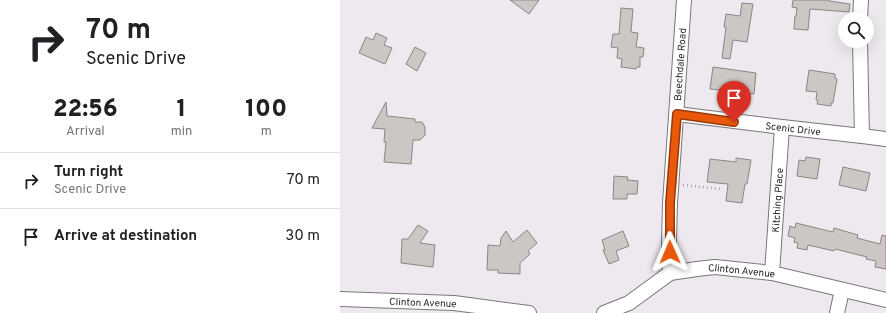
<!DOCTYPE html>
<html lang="en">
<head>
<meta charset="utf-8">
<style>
	:root { --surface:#fff; --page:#f6f6f6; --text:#202124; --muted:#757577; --line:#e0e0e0 }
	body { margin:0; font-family:Overpass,sans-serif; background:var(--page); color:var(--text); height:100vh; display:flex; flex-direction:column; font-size:15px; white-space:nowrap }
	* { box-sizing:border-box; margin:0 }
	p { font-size:13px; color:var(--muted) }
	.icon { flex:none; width:22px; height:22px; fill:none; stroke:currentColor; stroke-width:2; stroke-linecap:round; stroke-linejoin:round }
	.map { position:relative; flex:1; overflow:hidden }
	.details { display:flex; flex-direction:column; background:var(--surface); width:340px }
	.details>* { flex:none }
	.hud { background:#fff; color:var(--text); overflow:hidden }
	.fabs { position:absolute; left:498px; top:12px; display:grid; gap:8px }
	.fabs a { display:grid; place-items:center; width:36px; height:36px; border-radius:50%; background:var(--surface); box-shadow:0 4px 16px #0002; font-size:20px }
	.pin { position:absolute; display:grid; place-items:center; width:34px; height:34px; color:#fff; margin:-41px -17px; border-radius:50% 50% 50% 0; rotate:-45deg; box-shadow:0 0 4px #0007 }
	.pin .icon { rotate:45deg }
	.me { position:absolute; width:44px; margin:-22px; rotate:359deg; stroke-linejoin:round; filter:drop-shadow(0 0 3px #0008) }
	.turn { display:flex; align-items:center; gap:14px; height:84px; padding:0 20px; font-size:18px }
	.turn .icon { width:52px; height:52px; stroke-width:2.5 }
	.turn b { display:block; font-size:28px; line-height:34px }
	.eta { display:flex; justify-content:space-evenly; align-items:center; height:68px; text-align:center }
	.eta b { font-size:24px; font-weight:800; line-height:28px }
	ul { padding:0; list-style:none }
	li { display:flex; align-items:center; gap:12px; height:56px; padding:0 20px; border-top:1px solid var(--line) }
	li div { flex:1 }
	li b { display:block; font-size:15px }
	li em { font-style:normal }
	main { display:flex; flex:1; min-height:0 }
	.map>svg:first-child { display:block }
</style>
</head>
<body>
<main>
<section class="details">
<div class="hud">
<div class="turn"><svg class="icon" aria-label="right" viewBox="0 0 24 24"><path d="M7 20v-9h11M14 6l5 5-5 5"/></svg><div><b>70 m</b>Scenic Drive</div></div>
</div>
<div class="eta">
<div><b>22:56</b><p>Arrival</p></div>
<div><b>1</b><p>min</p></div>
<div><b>100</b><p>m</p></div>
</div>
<ul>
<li><svg class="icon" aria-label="right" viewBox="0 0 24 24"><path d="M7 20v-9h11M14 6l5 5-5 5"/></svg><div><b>Turn right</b><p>Scenic Drive</p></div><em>70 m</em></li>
<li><svg class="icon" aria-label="arrive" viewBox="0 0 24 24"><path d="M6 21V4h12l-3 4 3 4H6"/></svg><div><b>Arrive at destination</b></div><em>30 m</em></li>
</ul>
</section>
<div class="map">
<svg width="546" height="313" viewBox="0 0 546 313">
	<rect width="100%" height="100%" fill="#ede9ee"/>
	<!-- building -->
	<g fill="#ccc6c5" stroke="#8b8584">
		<path d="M 170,0 L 199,0 L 189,14 Z"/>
		<path d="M 453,0 L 489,0 L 489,1 L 510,4 L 509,12 L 470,9 L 468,30 L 454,29 L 455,16 L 456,16 L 457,8 L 452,7 Z"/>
		<path d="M 402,3 L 413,4 L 407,42 L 393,40 L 390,59 L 382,58 L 386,27 L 384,27 L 386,14 L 400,16 Z"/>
		<path d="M 281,8 L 293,9 L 291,32 L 298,33 L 296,47 L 304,48 L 303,57 L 300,57 L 300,67 L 297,67 L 296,69 L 281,67 L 282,59 L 277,58 L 278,48 L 271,47 L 273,34 L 279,34 Z"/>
		<path d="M 36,33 L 47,38 L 44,45 L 52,48 L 45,64 L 19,53 L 26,37 L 33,40 Z"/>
		<path d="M 75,47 L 86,53 L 77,71 L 66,64 Z"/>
		<path d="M 373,67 L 416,73 L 414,94 L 370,89 Z"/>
		<path d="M 469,70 L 495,74 L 495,78 L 497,79 L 493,103 L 491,103 L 491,106 L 477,104 L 478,101 L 476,100 L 477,92 L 466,91 Z"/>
		<path d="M 46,102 L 47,116 L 75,119 L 75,122 L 82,122 L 85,127 L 85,135 L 80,140 L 73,140 L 71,164 L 44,162 L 46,142 L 44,142 L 45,129 L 32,128 Z"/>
		<path d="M 466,157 L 480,159 L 477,179 L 457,176 L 459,160 L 465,161 Z"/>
		<path d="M 396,158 L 411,160 L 407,184 L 405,184 L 402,203 L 386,201 L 388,184 L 367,182 L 370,159 L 396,162 Z"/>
		<path d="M 503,167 L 530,173 L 526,191 L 499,185 Z"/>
		<path d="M 274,176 L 288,177 L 287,180 L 298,181 L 297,194 L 287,194 L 287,199 L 273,199 Z"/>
		<path d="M 456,223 L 493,232 L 494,228 L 518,235 L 517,238 L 540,244 L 542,235 L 546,236 L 546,269 L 535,267 L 536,261 L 526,259 L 527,257 L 495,249 L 494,251 L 468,245 L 467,250 L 457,248 L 458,243 L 454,242 L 455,238 L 448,236 L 450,226 L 455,228 Z"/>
		<path d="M 78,225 L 88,231 L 80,243 L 95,245 L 93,267 L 61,263 L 62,239 L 68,239 Z"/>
		<path d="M 187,230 L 197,243 L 188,251 L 190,254 L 180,263 L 180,274 L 158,273 L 158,270 L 147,270 L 148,245 L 160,246 L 161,238 L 166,231 L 173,242 Z"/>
		<path d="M 283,231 L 289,246 L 276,251 L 279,260 L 269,264 L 263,250 L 265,250 L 262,240 Z"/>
	</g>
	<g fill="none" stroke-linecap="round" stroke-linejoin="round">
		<defs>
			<g id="street">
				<path d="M 520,19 L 521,0"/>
				<path d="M 520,41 L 522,136"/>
				<path id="s1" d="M 337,114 L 442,127 L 522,136 L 546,139"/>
				<path id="s2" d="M 330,273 L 329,241 L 330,203 L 344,0"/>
				<path id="s3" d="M 432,273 L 442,127"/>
				<path id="s4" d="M 0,299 L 114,303 L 189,313"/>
				<path id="s5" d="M 264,313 L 289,303 L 330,273 L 357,269 L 375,267 L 432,273 L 546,300"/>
				<path d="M 497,313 L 502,290"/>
			</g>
		</defs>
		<!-- street casing -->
		<use href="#street" stroke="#7a767b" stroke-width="16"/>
		<!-- path -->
		<path stroke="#a5a2a6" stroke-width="2.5" stroke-dasharray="1 3" stroke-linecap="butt" d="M 343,185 L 381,189"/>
		<!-- street -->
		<use href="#street" stroke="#fff" stroke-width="14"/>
	</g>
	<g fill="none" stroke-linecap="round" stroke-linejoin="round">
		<defs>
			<path id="route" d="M 330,252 L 330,203 L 337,114 L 394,122"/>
		</defs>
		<!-- route casing -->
		<use href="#route" stroke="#983908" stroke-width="10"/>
		<!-- route -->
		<use href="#route" stroke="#ea580c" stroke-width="7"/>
	</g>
	<g text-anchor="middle" stroke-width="3" stroke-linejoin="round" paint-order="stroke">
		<!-- street labels -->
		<g font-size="10" fill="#272627" stroke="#fbf7fc">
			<text dy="4" stroke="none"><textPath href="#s2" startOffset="209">Beechdale Road</textPath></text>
			<text dy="4" stroke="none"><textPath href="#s1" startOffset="117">Scenic Drive</textPath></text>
			<text dy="4" stroke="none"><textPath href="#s3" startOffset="73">Kitching Place</textPath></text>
			<text dy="4" stroke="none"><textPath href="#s5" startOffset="150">Clinton Avenue</textPath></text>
			<text dy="4" stroke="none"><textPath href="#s4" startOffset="83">Clinton Avenue</textPath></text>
		</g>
	</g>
</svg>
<div class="fabs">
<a><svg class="icon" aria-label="search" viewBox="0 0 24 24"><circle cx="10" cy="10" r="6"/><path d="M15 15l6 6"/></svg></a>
</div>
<div class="pin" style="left:394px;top:122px;background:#d93025"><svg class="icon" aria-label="arrive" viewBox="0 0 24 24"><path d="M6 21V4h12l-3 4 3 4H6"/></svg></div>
<svg class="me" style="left:330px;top:252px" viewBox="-20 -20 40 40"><path d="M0-17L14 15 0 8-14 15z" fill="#ea580c" stroke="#fff" stroke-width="4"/></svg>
</div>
</main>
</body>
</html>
